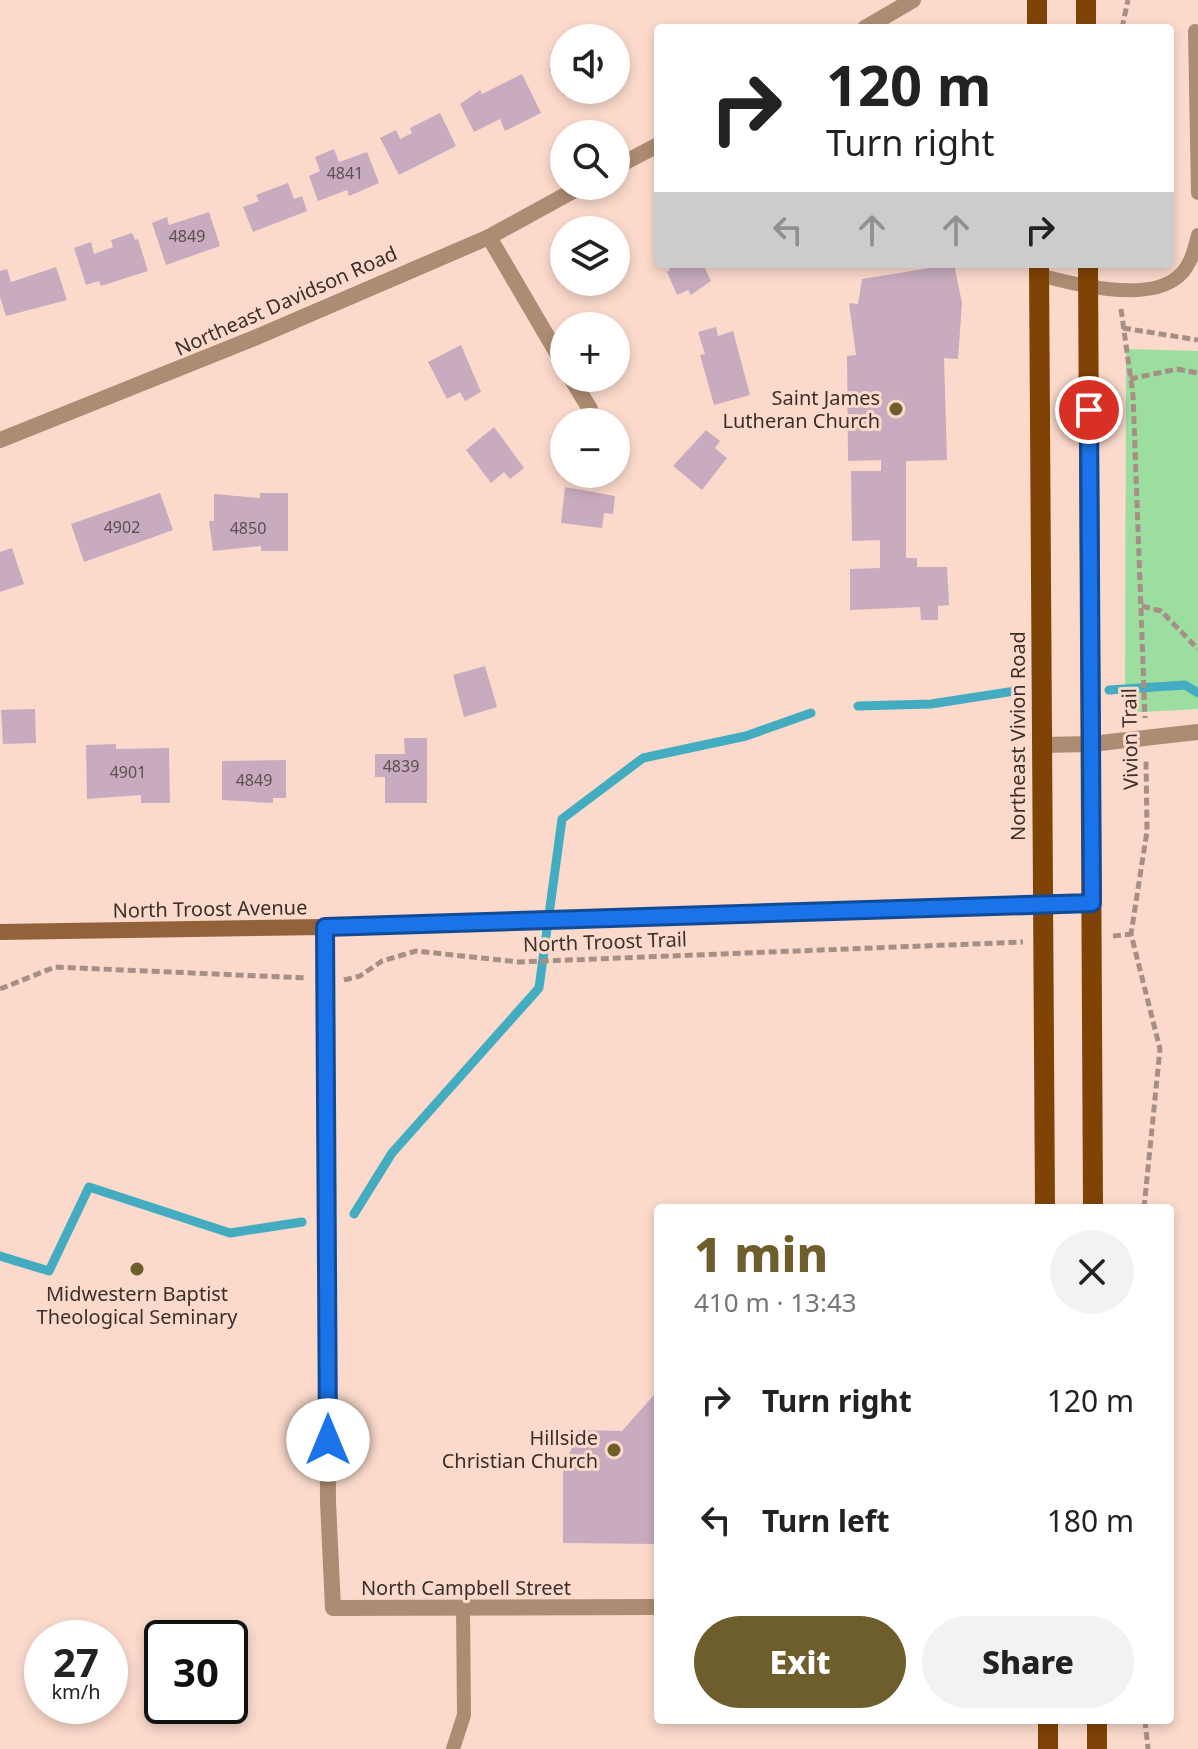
<!DOCTYPE html>
<html lang="en">
<head>
<meta charset="utf-8">
<style>
	:root { --surface:#fff; --page:#f2f2f2; --text:#222; --muted:#767676; --accent:#6d5e2c }
	body { margin:0; font-family:"Noto Sans",sans-serif; background:var(--page); color:var(--text); height:100vh; display:flex; flex-direction:column; font-size:30px; white-space:nowrap }
	* { box-sizing:border-box; margin:0 }
	p { font-size:26px; color:var(--muted) }
	.icon { flex:none; width:44px; height:44px; fill:none; stroke:currentColor; stroke-width:2; stroke-linecap:round; stroke-linejoin:round }
	.map { position:relative; flex:1; overflow:hidden }
	.side { position:absolute; left:654px; top:1204px; width:520px; height:520px; display:flex; flex-direction:column; background:var(--surface); border-radius:8px; box-shadow:0 4px 12px #0003 }
	.side>* { flex:none }
	.banner { position:absolute; left:654px; top:24px; width:520px; height:244px; border-radius:8px; box-shadow:0 4px 12px #0003; background:#fff; color:var(--text); overflow:hidden }
	.tools { position:absolute; left:550px; top:24px; display:grid; gap:16px }
	.tools a { display:grid; place-items:center; width:80px; height:80px; border-radius:50%; background:var(--surface); box-shadow:0 4px 12px #0003; font-size:40px }
	.speed { position:absolute; left:24px; top:1620px; display:flex; gap:16px; font-size:40px; font-weight:700; text-align:center }
	.speed>* { display:grid; place-content:center; width:104px; height:104px; border-radius:50%; background:var(--surface); box-shadow:0 4px 12px #0003; line-height:1 }
	.speed small { font-size:20px; font-weight:400 }
	.speed .limit { border:4px solid #111; border-radius:12px; background:#fff; color:#111 }
	.pin { position:absolute; display:grid; place-items:center; width:68px; height:68px; color:#fff; margin:-34px; border:4px solid #fff; border-radius:50%; box-shadow:0 2px 8px #0007 }
	.me { position:absolute; width:88px; margin:-44px; rotate:0deg; stroke-linejoin:round; filter:drop-shadow(0 0 6px #0008) }
	.turn { display:flex; align-items:center; gap:28px; height:168px; padding:0 40px; font-size:36px }
	.turn .icon { width:104px; height:104px; stroke-width:2.5 }
	.turn b { display:block; font-size:56px; line-height:68px }
	.lanes { display:flex; align-items:center; height:76px; padding:0 40px; background:#0003; justify-content:center; gap:40px; direction:ltr }
	.lanes .off { opacity:.35 }
	.round { display:grid; place-items:center; flex:none; width:84px; height:84px; border-radius:42px; background:var(--page) }
	.headline { display:flex; align-items:center; justify-content:space-between; height:136px; padding:0 40px }
	h1 { font-size:48px; font-weight:800; line-height:60px; color:var(--accent) }
	.action { display:flex; gap:16px; margin-top:auto; padding:16px 40px }
	.action a { flex:1; height:92px; border-radius:48px; background:var(--accent); color:#fff; font-size:32px; font-weight:800; line-height:92px; text-align:center }
	.action a+a { background:var(--page); color:var(--text) }
	ul { padding:0; list-style:none }
	li { display:flex; align-items:center; gap:24px; height:120px; padding:0 40px }
	li div { flex:1 }
	li b { display:block; font-size:30px }
	li em { font-style:normal }
	.map>svg:first-child { display:block }
</style>
</head>
<body>
<div class="map">
<svg width="1198" height="1749" viewBox="0 0 1198 1749">
	<rect width="100%" height="100%" fill="#fbdacc"/>
	<!-- green -->
	<path fill="#9cdda0" d="M 1126,349 L 1198,351 L 1198,709 L 1125,713 Z"/>
	<g fill="none" stroke-linecap="round" stroke-linejoin="round">
		<!-- stream -->
		<g stroke="#44acc1" stroke-width="9">
			<path d="M 1109,690 L 1185,685 L 1198,693"/>
			<path d="M 858,706 L 931,704 L 1021,690"/>
			<path d="M 354,1214 L 392,1153 L 539,988 L 562,819 L 643,758 L 746,736 L 811,713"/>
			<path d="M 0,1256 L 49,1271 L 89,1187 L 230,1233 L 302,1222"/>
		</g>
	</g>
	<!-- building -->
	<g fill="#c8abbe">
		<path d="M 564,61 L 564,96 L 549,69 Z"/>
		<path d="M 522,74 L 541,113 L 505,131 L 500,119 L 474,132 L 460,104 L 480,90 L 482,94 Z"/>
		<path d="M 440,113 L 456,146 L 399,175 L 380,138 L 396,130 L 400,139 L 412,133 L 410,128 Z"/>
		<path d="M 334,149 L 339,162 L 367,152 L 379,183 L 349,196 L 347,190 L 318,201 L 309,176 L 320,171 L 315,157 Z"/>
		<path d="M 288,183 L 294,199 L 302,196 L 307,211 L 253,232 L 243,207 L 259,201 L 256,195 Z"/>
		<path d="M 209,212 L 220,246 L 166,265 L 152,223 L 167,217 L 169,225 Z"/>
		<path d="M 132,233 L 135,240 L 138,239 L 148,271 L 101,286 L 99,281 L 86,285 L 74,248 L 91,242 L 94,254 L 113,247 L 111,240 Z"/>
		<path d="M 668,264 L 703,264 L 711,281 L 691,295 L 688,290 L 677,295 L 667,272 L 670,270 Z"/>
		<path d="M 954,264 L 962,303 L 958,359 L 944,358 L 947,460 L 906,461 L 906,558 L 917,558 L 917,567 L 947,567 L 949,605 L 938,606 L 938,620 L 921,620 L 920,607 L 850,610 L 850,569 L 880,568 L 880,540 L 852,541 L 851,471 L 881,471 L 881,460 L 848,461 L 847,356 L 856,355 L 849,303 L 858,304 L 862,279 Z"/>
		<path d="M 56,267 L 67,300 L 6,316 L 0,297 L 0,271 L 7,269 L 11,282 Z"/>
		<path d="M 716,327 L 718,336 L 733,331 L 750,395 L 714,405 L 700,355 L 705,354 L 698,332 Z"/>
		<path d="M 461,345 L 481,392 L 465,401 L 460,392 L 447,399 L 428,362 Z"/>
		<path d="M 494,427 L 524,468 L 510,479 L 504,472 L 491,483 L 466,450 Z"/>
		<path d="M 706,430 L 720,441 L 715,448 L 727,458 L 702,490 L 673,466 Z"/>
		<path d="M 565,487 L 615,496 L 613,514 L 604,513 L 602,528 L 561,523 Z"/>
		<path d="M 160,493 L 173,530 L 84,562 L 71,524 Z"/>
		<path d="M 260,493 L 288,493 L 288,551 L 261,551 L 261,546 L 213,551 L 209,521 L 214,521 L 214,494 L 260,498 Z"/>
		<path d="M 12,548 L 24,584 L 0,592 L 0,552 Z"/>
		<path d="M 485,666 L 497,707 L 464,717 L 453,675 Z"/>
		<path d="M 35,709 L 36,743 L 3,744 L 1,710 Z"/>
		<path d="M 404,738 L 427,738 L 427,803 L 385,803 L 385,777 L 375,777 L 375,754 L 405,754 Z"/>
		<path d="M 116,744 L 116,749 L 169,748 L 170,803 L 141,803 L 141,795 L 87,799 L 86,745 Z"/>
		<path d="M 286,760 L 286,798 L 273,798 L 273,803 L 222,800 L 222,761 Z"/>
		<path d="M 656,1364 L 658,1544 L 563,1543 L 563,1469 L 579,1430 L 622,1431 L 654,1395 Z"/>
	</g>
	<g fill="none" stroke-linecap="round" stroke-linejoin="round">
		<!-- path -->
		<g stroke="#a88f85" stroke-width="5" stroke-dasharray="8 4" stroke-linecap="butt">
			<path d="M 1122,28 L 1128,0"/>
			<path d="M 1121,309 L 1133,395 L 1145,718"/>
			<path d="M 1123,328 L 1198,340"/>
			<path d="M 1130,379 L 1177,369 L 1198,373"/>
			<path d="M 1142,606 L 1161,611 L 1198,649"/>
			<path d="M 1113,936 L 1131,934"/>
			<path d="M 344,980 L 360,976 L 382,961 L 416,951 L 519,962 L 1023,942"/>
			<path d="M 0,989 L 55,967 L 307,978"/>
			<path d="M 1144,1208 L 1160,1049 L 1131,934 L 1147,831 L 1146,760"/>
			<path d="M 1145,1720 L 1148,1749"/>
		</g>
		<!-- lane -->
		<g stroke="#ae8c73" stroke-width="14">
			<path d="M 1195,31 L 1198,193"/>
			<path d="M 1039,275 C 1073,284 1144,302 1175,279 C 1190,269 1194,251 1198,235"/>
			<path d="M 453,1749 L 464,1715 L 463,1608"/>
		</g>
		<!-- street -->
		<g stroke="#ae8c73" stroke-width="16">
			<path d="M 865,28 L 913,0"/>
			<path d="M 616,167 L 658,145"/>
			<path d="M 489,237 L 564,365"/>
			<path d="M 571,378 L 590,409"/>
			<path d="M 0,440 L 257,337 L 489,237 L 582,186"/>
			<path d="M 1042,745 L 1091,744 L 1198,732"/>
			<path d="M 325,927 L 328,1502 L 333,1608 L 658,1607"/>
		</g>
		<!-- secondary -->
		<path stroke="#93623b" stroke-width="16" d="M 0,932 L 325,927 L 1092,903"/>
		<!-- primary -->
		<g stroke="#7e4305" stroke-width="20">
			<path d="M 1037,0 L 1037,28"/>
			<path d="M 1086,0 L 1086,28"/>
			<path d="M 1039,264 L 1045,1208"/>
			<path d="M 1088,264 L 1093,1208"/>
			<path d="M 1048,1720 L 1048,1749"/>
			<path d="M 1097,1720 L 1097,1749"/>
		</g>
	</g>
	<g fill="none" stroke-linecap="round" stroke-linejoin="round">
		<defs>
			<path id="route" d="M 328,1440 L 325,927 L 1092,903 L 1089,410"/>
		</defs>
		<!-- route casing -->
		<use href="#route" stroke="#114b97" stroke-width="20"/>
		<!-- route -->
		<use href="#route" stroke="#1a73e8" stroke-width="14"/>
	</g>
	<!-- markers -->
	<g fill="#6d5e2c" stroke="#fbdacc" stroke-width="3">
		<circle cx="896" cy="409" r="8"/>
		<circle cx="137" cy="1269" r="8"/>
		<circle cx="614" cy="1450" r="8"/>
	</g>
	<g text-anchor="middle" stroke-width="6" stroke-linejoin="round" paint-order="stroke">
		<!-- number labels -->
		<g font-size="16" fill="#5f4e4f">
			<text x="345" y="179">4841</text>
			<text x="187" y="242">4849</text>
			<text x="122" y="533">4902</text>
			<text x="248" y="534">4850</text>
			<text x="401" y="772">4839</text>
			<text x="128" y="778">4901</text>
			<text x="254" y="786">4849</text>
		</g>
		<!-- street labels -->
		<g font-size="20" fill="#3c2f2a" stroke="#fbdacc">
			<text transform="translate(286 301) rotate(-24)" y="7">Northeast Davidson Road</text>
			<text transform="translate(1018 736) rotate(-90)" y="7">Northeast Vivion Road</text>
			<text transform="translate(1130 739) rotate(-91)" y="7">Vivion Trail</text>
			<text transform="translate(210 909) rotate(-1)" y="7">North Troost Avenue</text>
			<text transform="translate(605 942) rotate(-2)" y="7">North Troost Trail</text>
			<text x="466" y="1595">North Campbell Street</text>
		</g>
		<!-- poi labels -->
		<g font-size="20" fill="#3c2f2a" stroke="#fbdacc" text-anchor="end">
			<text x="880" y="405">Saint James<tspan x="880" dy="23">Lutheran Church</tspan></text>
			<text x="137" y="1301" text-anchor="middle">Midwestern Baptist<tspan x="137" dy="23">Theological Seminary</tspan></text>
			<text x="598" y="1445">Hillside<tspan x="598" dy="23">Christian Church</tspan></text>
		</g>
	</g>
</svg>
<div class="tools">
<a><svg class="icon" aria-label="sound" viewBox="0 0 24 24"><path d="M4 9h4l5-4v14l-5-4H4zM17 9q2 3 0 6"/></svg></a>
<a><svg class="icon" aria-label="search" viewBox="0 0 24 24"><circle cx="10" cy="10" r="6"/><path d="M15 15l6 6"/></svg></a>
<a><svg class="icon" aria-label="layers" viewBox="0 0 24 24"><path d="M12 4l9 5-9 5-9-5zM3 14l9 5 9-5"/></svg></a>
<a>+</a>
<a>−</a>
</div>
<div class="speed"><div>27<small>km/h</small></div><div class="limit">30</div></div>
<div class="pin" style="left:1089px;top:410px;background:#d93025"><svg class="icon" aria-label="arrive" viewBox="0 0 24 24"><path d="M6 21V4h12l-3 4 3 4H6"/></svg></div>
<svg class="me" style="left:328px;top:1440px" viewBox="-20 -20 40 40"><circle r="19" fill="#fff"/><path d="M0-13L10 11 0 6-10 11z" fill="#1a73e8"/></svg>
<div class="banner">
<div class="turn"><svg class="icon" aria-label="right" viewBox="0 0 24 24"><path d="M7 20v-9h11M14 6l5 5-5 5"/></svg><div><b>120 m</b>Turn right</div></div>
<div class="lanes"><svg class="icon off" aria-label="left" viewBox="0 0 24 24"><path d="M17 20v-9H6M10 6l-5 5 5 5"/></svg><svg class="icon off" aria-label="ahead" viewBox="0 0 24 24"><path d="M12 20V5M6 11l6-6 6 6"/></svg><svg class="icon off" aria-label="ahead" viewBox="0 0 24 24"><path d="M12 20V5M6 11l6-6 6 6"/></svg><svg class="icon" aria-label="right" viewBox="0 0 24 24"><path d="M7 20v-9h11M14 6l5 5-5 5"/></svg></div>
</div>
<section class="side">
<div class="headline"><div><h1>1 min</h1><p>410 m · 13:43</p></div><a class="round"><svg class="icon" aria-label="close" viewBox="0 0 24 24"><path d="M6 6l12 12M18 6L6 18"/></svg></a></div>
<ul>
<li><svg class="icon" aria-label="right" viewBox="0 0 24 24"><path d="M7 20v-9h11M14 6l5 5-5 5"/></svg><div><b>Turn right</b></div><em>120 m</em></li>
<li><svg class="icon" aria-label="left" viewBox="0 0 24 24"><path d="M17 20v-9H6M10 6l-5 5 5 5"/></svg><div><b>Turn left</b></div><em>180 m</em></li>
</ul>
<div class="action"><a>Exit</a><a>Share</a></div>
</section>
</div>
</body>
</html>
